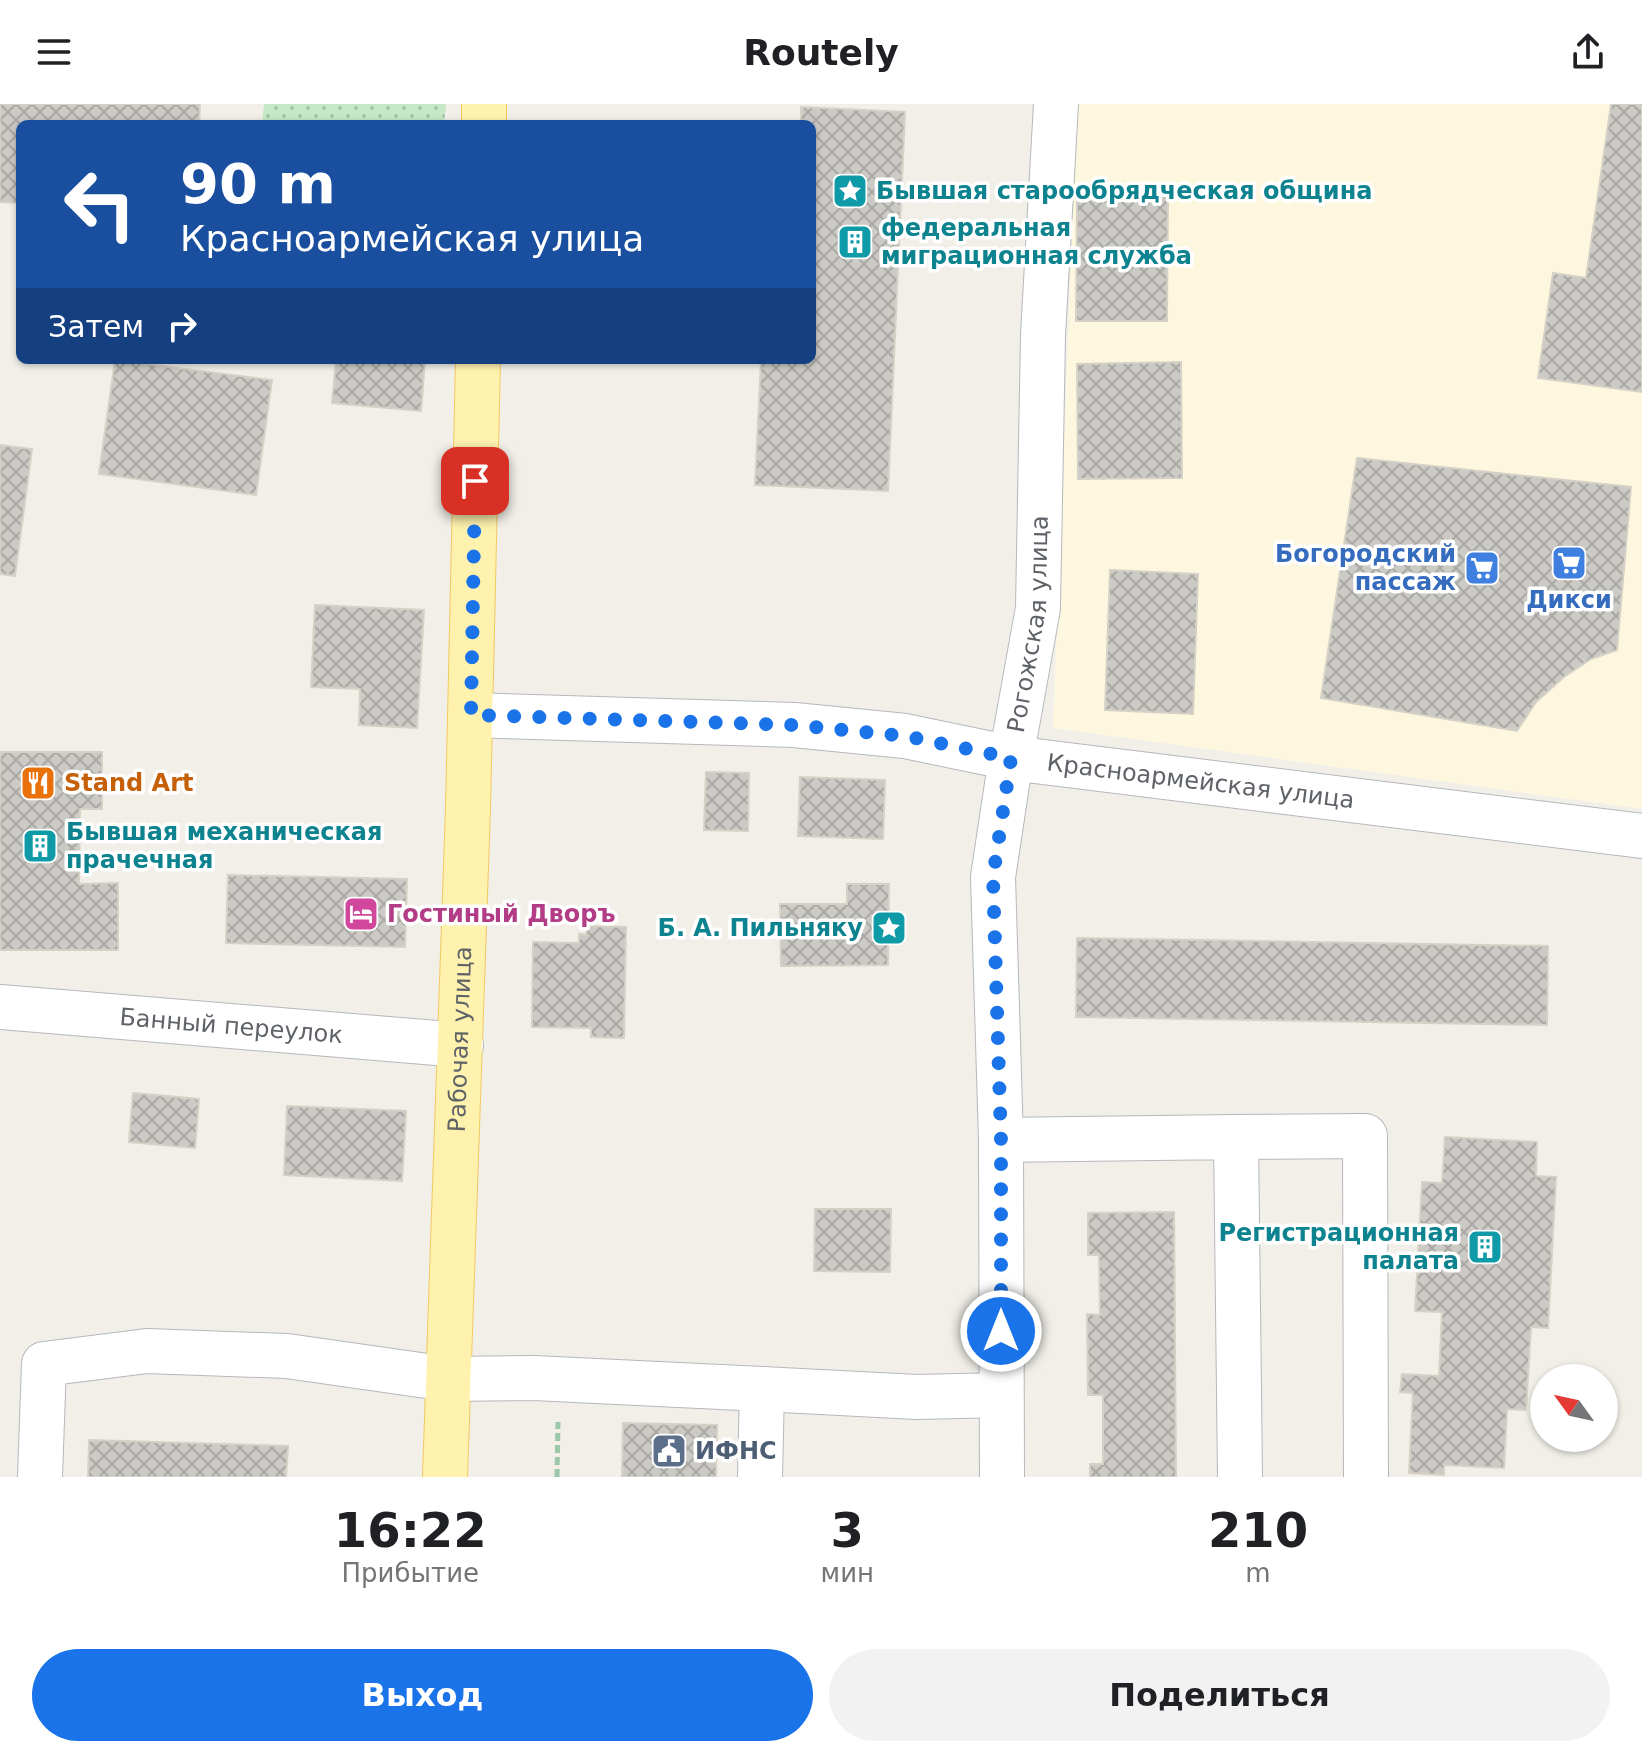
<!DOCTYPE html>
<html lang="ru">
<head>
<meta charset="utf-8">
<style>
	:root { --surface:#fff; --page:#f2f2f2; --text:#202124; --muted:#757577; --accent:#1a73e8 }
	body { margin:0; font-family:"DejaVu Sans",sans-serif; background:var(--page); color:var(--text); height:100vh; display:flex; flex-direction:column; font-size:30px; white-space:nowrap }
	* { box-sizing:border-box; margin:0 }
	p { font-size:26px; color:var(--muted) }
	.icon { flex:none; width:44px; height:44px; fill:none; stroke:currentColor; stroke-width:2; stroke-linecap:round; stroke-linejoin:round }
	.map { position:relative; height:1373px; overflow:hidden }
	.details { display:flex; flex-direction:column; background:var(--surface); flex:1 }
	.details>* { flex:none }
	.banner { position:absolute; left:16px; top:16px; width:800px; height:244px; border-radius:12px; box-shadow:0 2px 6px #0004; background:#1a4fa0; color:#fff; overflow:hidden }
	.needle { width:52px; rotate:303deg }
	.fabs { position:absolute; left:1530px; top:1260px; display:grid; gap:16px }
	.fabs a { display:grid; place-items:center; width:88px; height:88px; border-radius:50%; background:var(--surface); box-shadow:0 2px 6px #0004; font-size:40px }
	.pin { position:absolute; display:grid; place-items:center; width:68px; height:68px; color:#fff; margin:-34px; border-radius:16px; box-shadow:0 4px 12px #0006 }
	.me { position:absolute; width:88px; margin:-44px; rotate:0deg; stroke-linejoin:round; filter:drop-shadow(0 0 6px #0008) }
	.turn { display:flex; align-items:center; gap:28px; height:168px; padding:0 32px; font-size:36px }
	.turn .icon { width:104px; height:104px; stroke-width:2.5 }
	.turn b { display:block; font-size:56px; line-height:68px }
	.then { display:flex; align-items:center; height:76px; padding:0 32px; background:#0003; gap:16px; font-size:30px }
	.eta { display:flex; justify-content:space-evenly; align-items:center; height:136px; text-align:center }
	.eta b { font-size:48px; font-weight:800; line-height:56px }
	.primary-button { display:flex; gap:16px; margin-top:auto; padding:16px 32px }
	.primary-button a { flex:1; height:92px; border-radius:48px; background:var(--accent); color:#fff; font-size:32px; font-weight:800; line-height:92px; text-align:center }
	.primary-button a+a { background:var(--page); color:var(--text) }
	header { display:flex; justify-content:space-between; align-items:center; height:104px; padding:0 32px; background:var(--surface); font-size:36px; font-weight:800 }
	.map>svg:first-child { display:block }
</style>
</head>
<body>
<header><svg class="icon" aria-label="menu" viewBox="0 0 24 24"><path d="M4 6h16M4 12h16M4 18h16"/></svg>Routely<svg class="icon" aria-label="share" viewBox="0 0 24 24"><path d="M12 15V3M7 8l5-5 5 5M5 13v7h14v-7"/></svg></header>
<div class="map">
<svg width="1642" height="1373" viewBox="0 0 1642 1373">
	<defs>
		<pattern id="grass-dots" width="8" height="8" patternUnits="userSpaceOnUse" patternTransform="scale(2)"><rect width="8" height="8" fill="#c5e8c5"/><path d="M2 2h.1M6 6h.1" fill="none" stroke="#a3c0a4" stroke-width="1.8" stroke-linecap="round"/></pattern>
		<pattern id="building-cross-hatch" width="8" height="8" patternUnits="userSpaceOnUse" patternTransform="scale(2)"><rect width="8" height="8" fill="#cccac5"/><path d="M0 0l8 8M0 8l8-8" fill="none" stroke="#a9a8a4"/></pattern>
	</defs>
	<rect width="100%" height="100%" fill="#f1efe8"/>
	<!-- commercial -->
	<path fill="#fef7e0" d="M 1077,0 L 1642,0 L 1642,705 L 1053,624 Z"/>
	<!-- grass -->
	<path fill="url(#grass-dots)" d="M 264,0 L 446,0 L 444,20 L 262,20 Z"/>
	<!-- building -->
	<g fill="url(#building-cross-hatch)" stroke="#d6d1c6" stroke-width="2">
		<path d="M 0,0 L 200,0 L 199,20 L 20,20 L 20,99 L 0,98 Z"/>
		<path d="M 1611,0 L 1642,0 L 1642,288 L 1538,274 L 1553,169 L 1586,174 Z"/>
		<path d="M 801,3 L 905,8 L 888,387 L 755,381 L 761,256 L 812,256 L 812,20 L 801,20 Z"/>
		<path d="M 1077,91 L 1168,91 L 1167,217 L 1076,217 Z"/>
		<path d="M 115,256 L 272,276 L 256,391 L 99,370 Z"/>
		<path d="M 336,256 L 425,256 L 421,307 L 332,299 Z"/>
		<path d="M 1181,258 L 1182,374 L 1078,375 L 1077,260 Z"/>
		<path d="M 0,341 L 32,345 L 15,472 L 0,470 Z"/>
		<path d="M 1357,354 L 1631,383 L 1617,546 L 1591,555 L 1564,573 L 1536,598 L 1517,627 L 1321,594 Z"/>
		<path d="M 1110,466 L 1198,470 L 1193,610 L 1105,606 Z"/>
		<path d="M 315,501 L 424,506 L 417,624 L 359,621 L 360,585 L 311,583 Z"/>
		<path d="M 0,648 L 102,648 L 102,705 L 80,705 L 79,780 L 118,779 L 118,846 L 0,846 Z"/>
		<path d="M 706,668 L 749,669 L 748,727 L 704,726 Z"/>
		<path d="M 800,673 L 885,676 L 883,735 L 798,732 Z"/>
		<path d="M 228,771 L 407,775 L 405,843 L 226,839 Z"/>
		<path d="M 847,780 L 889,780 L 888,861 L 781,862 L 780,800 L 847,800 Z"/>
		<path d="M 587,822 L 626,823 L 624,934 L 591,933 L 591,924 L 532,923 L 533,838 L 579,839 L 579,830 L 586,831 Z"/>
		<path d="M 1077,834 L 1548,842 L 1547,921 L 1076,913 Z"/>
		<path d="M 133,989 L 199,995 L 195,1044 L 129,1038 Z"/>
		<path d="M 287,1002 L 406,1007 L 402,1077 L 284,1071 Z"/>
		<path d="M 1445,1033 L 1537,1038 L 1536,1072 L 1556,1073 L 1548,1224 L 1531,1223 L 1526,1306 L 1507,1305 L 1504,1364 L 1444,1361 L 1444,1371 L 1409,1369 L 1413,1289 L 1400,1288 L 1402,1270 L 1439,1272 L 1442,1208 L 1415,1207 L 1422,1078 L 1442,1079 Z"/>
		<path d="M 815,1105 L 891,1105 L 890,1168 L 814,1167 Z"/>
		<path d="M 1174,1108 L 1176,1373 L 1090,1373 L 1090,1360 L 1103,1360 L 1103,1291 L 1088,1291 L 1087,1210 L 1100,1211 L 1099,1151 L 1088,1151 L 1088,1109 Z"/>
		<path d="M 623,1319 L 717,1321 L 716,1373 L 622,1373 Z"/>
		<path d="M 89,1336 L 288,1342 L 286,1373 L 88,1373 Z"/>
	</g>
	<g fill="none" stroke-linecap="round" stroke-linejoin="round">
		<defs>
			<g id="minor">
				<path id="s1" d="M 471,611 L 794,621 L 905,632 L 1011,654 L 1642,732"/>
				<path id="s2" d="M 0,903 L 461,941"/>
				<path d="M 1236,1033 L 1365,1032 L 1366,1373"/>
				<path d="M 1001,1036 L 1236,1033 L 1240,1373"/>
				<path d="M 762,1285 L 917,1293 L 1001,1291"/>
				<path d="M 40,1373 L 44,1260 L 147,1247 L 287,1252 L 448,1275 L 534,1274 L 762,1285 L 760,1373"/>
				<path id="s3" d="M 1002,1373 L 1001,1036 L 993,773 L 1011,654 L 1038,504 L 1043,231 L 1056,0"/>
			</g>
			<g id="major">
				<path d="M 484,20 L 484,0"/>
				<path id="s4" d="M 445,1373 L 468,704 L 478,256"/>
			</g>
		</defs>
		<!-- minor casing -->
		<use href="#minor" stroke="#b5b8bc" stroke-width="46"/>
		<!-- major casing -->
		<use href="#major" stroke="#f2c960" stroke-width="46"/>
		<!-- path -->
		<path stroke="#9cc7a9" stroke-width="5" stroke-dasharray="8 4" stroke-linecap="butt" d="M 557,1373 L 558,1318"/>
		<!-- minor -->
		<use href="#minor" stroke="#fff" stroke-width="44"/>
		<!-- major -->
		<use href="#major" stroke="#fff2af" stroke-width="44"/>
	</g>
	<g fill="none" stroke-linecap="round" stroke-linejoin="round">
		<!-- route -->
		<path stroke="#1a73e8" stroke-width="14" stroke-dasharray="0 25.2" d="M 475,377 L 471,611 L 794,621 L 905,632 L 1011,654 L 993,773 L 1001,1036 L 1001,1227"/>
	</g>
	<!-- icons -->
	<defs>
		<symbol id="sight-square" viewBox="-11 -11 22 22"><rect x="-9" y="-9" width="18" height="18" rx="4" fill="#0f9aa8" stroke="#fff"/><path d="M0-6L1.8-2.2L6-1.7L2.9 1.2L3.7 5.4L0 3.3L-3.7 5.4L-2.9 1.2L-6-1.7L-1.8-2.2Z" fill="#fff"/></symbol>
		<symbol id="building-square" viewBox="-11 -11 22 22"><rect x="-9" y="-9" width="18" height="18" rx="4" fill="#0f9aa8" stroke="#fff"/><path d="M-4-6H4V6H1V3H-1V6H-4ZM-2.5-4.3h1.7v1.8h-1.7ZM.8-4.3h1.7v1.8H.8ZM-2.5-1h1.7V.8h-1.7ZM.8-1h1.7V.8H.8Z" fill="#fff"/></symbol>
		<symbol id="supermarket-square" viewBox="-11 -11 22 22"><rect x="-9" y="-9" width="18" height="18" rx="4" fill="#3f7fe0" stroke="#fff"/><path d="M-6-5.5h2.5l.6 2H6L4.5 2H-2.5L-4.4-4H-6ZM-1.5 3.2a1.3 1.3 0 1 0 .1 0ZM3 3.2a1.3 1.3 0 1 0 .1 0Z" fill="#fff"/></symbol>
		<symbol id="restaurant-square" viewBox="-11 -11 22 22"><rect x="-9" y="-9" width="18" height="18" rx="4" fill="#e8710a" stroke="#fff"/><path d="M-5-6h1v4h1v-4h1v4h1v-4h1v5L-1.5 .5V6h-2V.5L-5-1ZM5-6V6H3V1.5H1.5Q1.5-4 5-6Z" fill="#fff"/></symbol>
		<symbol id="hotel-square" viewBox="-11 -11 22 22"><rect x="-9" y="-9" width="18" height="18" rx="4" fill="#d1479c" stroke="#fff"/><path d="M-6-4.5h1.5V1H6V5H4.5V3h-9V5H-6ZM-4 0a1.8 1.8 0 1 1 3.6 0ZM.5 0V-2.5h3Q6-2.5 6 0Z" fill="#fff"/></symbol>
		<symbol id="civic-square" viewBox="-11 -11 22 22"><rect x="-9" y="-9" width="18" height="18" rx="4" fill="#5c6f8a" stroke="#fff"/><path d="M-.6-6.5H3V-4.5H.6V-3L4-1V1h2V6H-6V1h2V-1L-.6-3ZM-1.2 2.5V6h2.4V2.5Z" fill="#fff"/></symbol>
	</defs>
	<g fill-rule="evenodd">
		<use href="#sight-square" x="830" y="67" width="40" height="40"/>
		<use href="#building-square" x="835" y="118" width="40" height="40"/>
		<use href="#supermarket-square" x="1549" y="439" width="40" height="40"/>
		<use href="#supermarket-square" x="1462" y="444" width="40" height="40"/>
		<use href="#restaurant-square" x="18" y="659" width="40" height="40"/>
		<use href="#building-square" x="20" y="722" width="40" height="40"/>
		<use href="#hotel-square" x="341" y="790" width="40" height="40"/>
		<use href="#sight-square" x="869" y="804" width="40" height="40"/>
		<use href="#building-square" x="1465" y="1123" width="40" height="40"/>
		<use href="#civic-square" x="649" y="1327" width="40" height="40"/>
	</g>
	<g text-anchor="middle" stroke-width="7" stroke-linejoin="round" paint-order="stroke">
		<!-- culture labels -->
		<g font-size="24" font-weight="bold" fill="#0d838f" stroke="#fff" text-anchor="start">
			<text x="876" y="95">Бывшая старообрядческая община</text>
			<text x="881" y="132">федеральная<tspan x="881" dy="28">миграционная служба</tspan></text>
			<text x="66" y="736">Бывшая механическая<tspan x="66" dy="28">прачечная</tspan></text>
			<text x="863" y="832" text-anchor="end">Б. А. Пильняку</text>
			<text x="1459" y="1137" text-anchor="end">Регистрационная<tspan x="1459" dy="28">палата</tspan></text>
		</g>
		<!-- shop labels -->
		<g font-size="24" font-weight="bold" fill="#366cbe" stroke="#fff" text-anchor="end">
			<text x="1456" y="458">Богородский<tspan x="1456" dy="28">пассаж</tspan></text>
			<text x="1569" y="504" text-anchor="middle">Дикси</text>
		</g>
		<!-- street labels -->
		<g font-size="24" fill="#5f6368" stroke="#fff">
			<text dy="8" stroke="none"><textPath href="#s3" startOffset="856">Рогожская улица</textPath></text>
			<text dy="8" stroke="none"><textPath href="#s1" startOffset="734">Красноармейская улица</textPath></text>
			<text dy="8" stroke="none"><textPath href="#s2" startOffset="232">Банный переулок</textPath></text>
			<text dy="8" stroke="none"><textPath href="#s4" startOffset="438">Рабочая улица</textPath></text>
		</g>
		<!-- food labels -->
		<g font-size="24" font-weight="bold" fill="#c56008" stroke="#fff" text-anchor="start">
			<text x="64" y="687">Stand Art</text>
		</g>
		<!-- hotel labels -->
		<g font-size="24" font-weight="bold" fill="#b23c85" stroke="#fff" text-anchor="start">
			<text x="387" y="818">Гостиный Дворъ</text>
		</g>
		<!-- service labels -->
		<g font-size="24" font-weight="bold" fill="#4e5e75" stroke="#fff" text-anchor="start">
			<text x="695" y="1355">ИФНС</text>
		</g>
	</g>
</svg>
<div class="fabs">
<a><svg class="needle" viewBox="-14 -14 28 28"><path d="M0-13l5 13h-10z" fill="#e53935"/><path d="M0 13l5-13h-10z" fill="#757577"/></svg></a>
</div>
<div class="pin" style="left:475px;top:377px;background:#d93025"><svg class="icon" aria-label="arrive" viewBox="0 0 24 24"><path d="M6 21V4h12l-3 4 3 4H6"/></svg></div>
<svg class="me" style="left:1001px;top:1227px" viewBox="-20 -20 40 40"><circle r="17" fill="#1a73e8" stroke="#fff" stroke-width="3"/><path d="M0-11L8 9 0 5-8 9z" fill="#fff"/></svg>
<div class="banner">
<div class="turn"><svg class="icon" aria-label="left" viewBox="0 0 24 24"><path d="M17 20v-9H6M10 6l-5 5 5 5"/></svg><div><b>90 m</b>Красноармейская улица</div></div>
<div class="then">Затем<svg class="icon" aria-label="right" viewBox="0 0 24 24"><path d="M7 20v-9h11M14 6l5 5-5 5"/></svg></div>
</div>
</div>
<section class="details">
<div class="eta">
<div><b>16:22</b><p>Прибытие</p></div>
<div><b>3</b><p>мин</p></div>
<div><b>210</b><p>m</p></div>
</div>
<div class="primary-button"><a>Выход</a><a>Поделиться</a></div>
</section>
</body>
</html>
